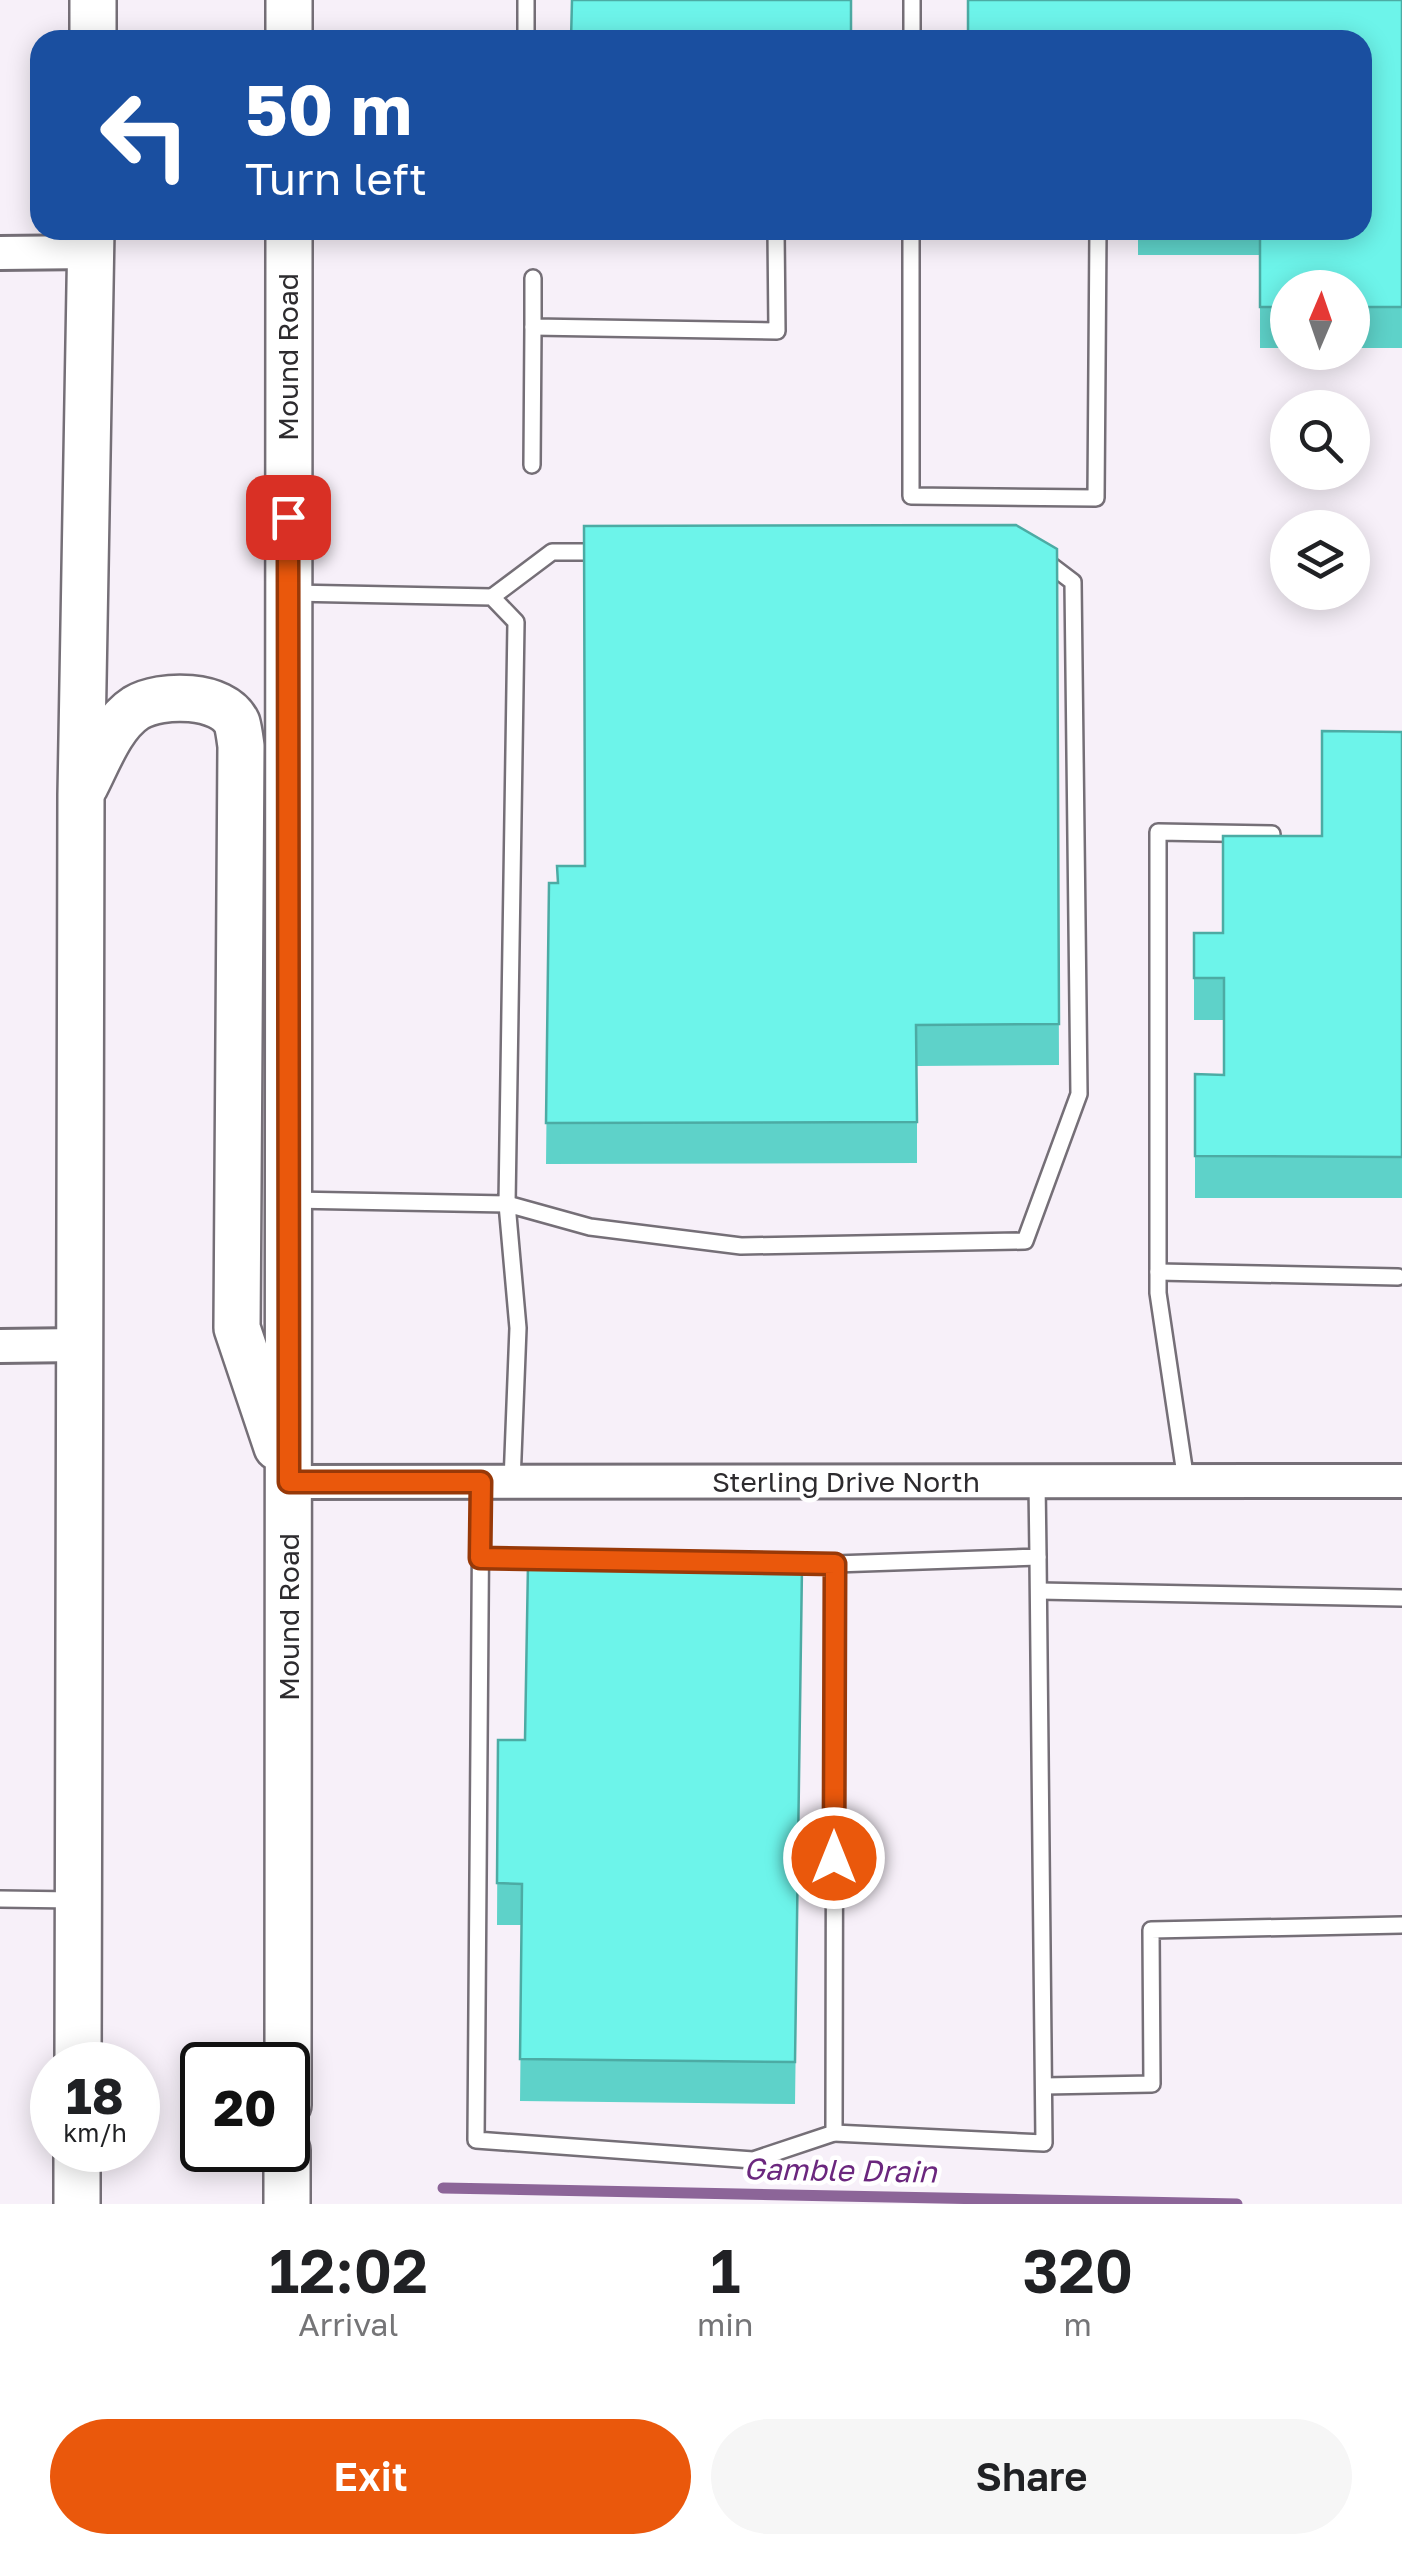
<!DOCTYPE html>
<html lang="en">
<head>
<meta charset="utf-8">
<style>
	:root { --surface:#fff; --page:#f6f6f6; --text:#202124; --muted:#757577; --accent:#ea580c }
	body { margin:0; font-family:"Golos Text",sans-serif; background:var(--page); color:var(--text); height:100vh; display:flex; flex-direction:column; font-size:38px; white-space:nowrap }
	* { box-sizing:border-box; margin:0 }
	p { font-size:32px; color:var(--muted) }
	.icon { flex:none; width:55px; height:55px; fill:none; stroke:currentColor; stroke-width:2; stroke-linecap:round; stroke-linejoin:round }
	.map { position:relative; height:2204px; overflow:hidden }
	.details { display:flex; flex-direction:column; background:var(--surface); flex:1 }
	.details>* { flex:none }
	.hud { position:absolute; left:30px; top:30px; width:1342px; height:210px; border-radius:30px; box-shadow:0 5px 25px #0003; background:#1a4fa0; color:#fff; overflow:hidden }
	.needle { width:65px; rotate:2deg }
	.controls { position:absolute; left:1270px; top:270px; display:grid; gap:20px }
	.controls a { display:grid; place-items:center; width:100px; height:100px; border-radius:50%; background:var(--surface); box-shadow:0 5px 25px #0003; font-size:50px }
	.speed { position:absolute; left:30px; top:2042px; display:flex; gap:20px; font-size:50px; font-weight:700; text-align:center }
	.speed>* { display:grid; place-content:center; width:130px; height:130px; border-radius:50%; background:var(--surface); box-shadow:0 5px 25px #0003; line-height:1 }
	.speed small { font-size:25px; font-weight:400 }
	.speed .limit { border:5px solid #111; border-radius:15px; background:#fff; color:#111 }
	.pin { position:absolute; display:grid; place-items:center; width:85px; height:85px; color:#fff; margin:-42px; border-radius:20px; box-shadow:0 5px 15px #0006 }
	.me { position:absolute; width:110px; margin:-55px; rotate:0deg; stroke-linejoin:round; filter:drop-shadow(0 0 8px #0008) }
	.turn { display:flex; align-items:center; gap:35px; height:210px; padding:0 50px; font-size:45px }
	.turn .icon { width:130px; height:130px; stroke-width:2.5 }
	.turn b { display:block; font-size:70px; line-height:85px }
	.eta { display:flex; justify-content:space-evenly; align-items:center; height:170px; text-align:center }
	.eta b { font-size:60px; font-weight:600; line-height:70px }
	.action { display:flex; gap:20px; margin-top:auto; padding:20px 50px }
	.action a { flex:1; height:115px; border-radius:60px; background:var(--accent); color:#fff; font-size:40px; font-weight:600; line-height:115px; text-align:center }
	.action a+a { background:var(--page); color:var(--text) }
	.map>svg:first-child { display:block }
</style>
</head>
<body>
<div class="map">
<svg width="1402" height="2204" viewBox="0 0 1402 2204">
	<rect width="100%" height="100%" fill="#f7f0f9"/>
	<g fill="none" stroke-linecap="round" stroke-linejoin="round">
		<!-- stream -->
		<path stroke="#8c6598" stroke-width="11" d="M 443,2188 L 1237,2204"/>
		<defs>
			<g id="service">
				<path d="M 526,0 L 526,40"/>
				<path d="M 912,40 L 912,0"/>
				<path d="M 911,230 L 911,496 L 1096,498 L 1098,230"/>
				<path d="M 533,278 L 533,327 L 777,331 L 776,230"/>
				<path d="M 532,465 L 533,327"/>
				<path d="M 492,597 L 552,552 L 604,552"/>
				<path d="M 292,1200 L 507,1204 L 516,622 L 492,597 L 292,593"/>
				<path d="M 1158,1272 L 1398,1277"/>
				<path d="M 1186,1481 L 1158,1293 L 1158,832 L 1272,834"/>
				<path d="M 512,1482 L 518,1328 L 507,1204 L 590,1227 L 741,1246 L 1025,1241 L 1079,1094 L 1073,582 L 1044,560"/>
				<path d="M 480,1558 L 835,1564 L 834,2133 L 753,2160 L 476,2140 L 481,1482"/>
				<path d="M 835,1564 L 1038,1557 L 1037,1482"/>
				<path d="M 1039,1591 L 1402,1598"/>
				<path d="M 0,1899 L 75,1900"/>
				<path d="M 1044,2086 L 1152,2084 L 1151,1930 L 1402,1925"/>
				<path d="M 834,2133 L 1044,2143 L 1038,1557"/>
			</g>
			<g id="minor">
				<path d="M 0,253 L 91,252"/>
				<path d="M 0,1346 L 79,1345"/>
				<path d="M 289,1482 L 1402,1481"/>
			</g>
			<g id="secondary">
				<path d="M 93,40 L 93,0"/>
				<path d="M 289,40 L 289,0"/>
				<path d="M 85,786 C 98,761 111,724 136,708 C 161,693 223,693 237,723 C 239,730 240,739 241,746 L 237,1328 L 277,1447"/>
				<path d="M 78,2065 L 81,795 L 91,230"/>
				<path d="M 288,2105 L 289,230"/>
				<path d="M 77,2204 L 77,2150"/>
				<path d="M 287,2204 L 287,2150"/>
			</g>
		</defs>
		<!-- service casing -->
		<use href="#service" stroke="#756f77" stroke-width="20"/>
		<!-- minor casing -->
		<use href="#minor" stroke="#756f77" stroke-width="38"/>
		<!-- secondary casing -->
		<use href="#secondary" stroke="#756f77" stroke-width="50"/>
		<!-- service -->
		<use href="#service" stroke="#fff" stroke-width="15"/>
		<!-- minor -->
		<use href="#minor" stroke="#fff" stroke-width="32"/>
		<!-- secondary -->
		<use href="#secondary" stroke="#fff" stroke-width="45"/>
	</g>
	<!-- wall -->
	<g fill="#5ed2c9">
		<path d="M 1402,0 L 1402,348 L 1352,348 L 1352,288 L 1288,288 L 1288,348 L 1260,348 L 1260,255 L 1138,255 L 1138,230 L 1362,230 Z"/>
		<path d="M 1057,549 L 1059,1065 L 917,1066 L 917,1163 L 546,1164 L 549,883 L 557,883 L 585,866 Z"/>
		<path d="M 1402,732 L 1402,1198 L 1195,1198 L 1195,1074 L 1224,1075 L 1224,1020 L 1194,1020 L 1194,933 L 1223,933 L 1322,836 Z"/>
		<path d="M 802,1567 L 795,2104 L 520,2101 L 522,1925 L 497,1925 L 498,1740 L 525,1740 Z"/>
	</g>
	<!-- building -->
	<g fill="#6df4ea" stroke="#4caba4" stroke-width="2.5">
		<path d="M 572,0 L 851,0 L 851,40 L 571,40 Z"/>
		<path d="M 968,0 L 1402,0 L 1402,307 L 1352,307 L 1352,288 L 1288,288 L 1288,307 L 1260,307 L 1260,230 L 1362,230 L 1362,40 L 968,40 Z"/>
		<path d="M 1016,525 L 1057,549 L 1059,1024 L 916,1025 L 917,1122 L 546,1123 L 549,883 L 558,883 L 557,866 L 585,866 L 584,526 Z"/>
		<path d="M 1322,731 L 1402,732 L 1402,1157 L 1195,1156 L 1195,1074 L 1224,1075 L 1224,978 L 1194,978 L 1194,933 L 1223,933 L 1223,836 L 1322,836 Z"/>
		<path d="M 528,1564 L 802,1567 L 795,2062 L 520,2059 L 522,1884 L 497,1883 L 498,1740 L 525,1740 Z"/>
	</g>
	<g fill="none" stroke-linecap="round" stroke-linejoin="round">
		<defs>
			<path id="route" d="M 288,517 L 289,1482 L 481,1482 L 480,1558 L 835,1564 L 834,1858"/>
		</defs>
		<!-- route casing -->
		<use href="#route" stroke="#983908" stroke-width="25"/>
		<!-- route -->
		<use href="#route" stroke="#ea580c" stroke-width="18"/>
	</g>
	<g text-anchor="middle" stroke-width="9" stroke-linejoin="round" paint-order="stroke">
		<!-- street labels -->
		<g font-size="28" fill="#2d2b2e" stroke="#fff">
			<text transform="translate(288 357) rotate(-90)" y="10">Mound Road</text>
			<text x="846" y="1492">Sterling Drive North</text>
			<text transform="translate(289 1617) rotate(-90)" y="10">Mound Road</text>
		</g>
		<!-- water labels -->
		<g font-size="30" font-style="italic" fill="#6b277e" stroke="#fff">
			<text transform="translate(840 2171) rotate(1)" y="10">Gamble Drain</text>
		</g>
	</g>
</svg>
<div class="controls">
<a><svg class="needle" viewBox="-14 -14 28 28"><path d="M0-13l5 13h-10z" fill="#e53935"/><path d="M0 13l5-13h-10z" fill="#757577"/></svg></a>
<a><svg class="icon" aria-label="search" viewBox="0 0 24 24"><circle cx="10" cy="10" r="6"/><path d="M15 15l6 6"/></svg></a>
<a><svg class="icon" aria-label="layers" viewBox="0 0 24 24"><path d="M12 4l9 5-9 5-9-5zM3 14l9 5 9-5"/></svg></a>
</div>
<div class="speed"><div>18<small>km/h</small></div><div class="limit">20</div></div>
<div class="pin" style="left:288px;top:517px;background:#d93025"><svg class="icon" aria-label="arrive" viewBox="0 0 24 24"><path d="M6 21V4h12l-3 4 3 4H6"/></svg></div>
<svg class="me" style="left:834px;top:1858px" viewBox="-20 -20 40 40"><circle r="17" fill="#ea580c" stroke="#fff" stroke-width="3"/><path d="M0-11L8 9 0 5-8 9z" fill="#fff"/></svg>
<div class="hud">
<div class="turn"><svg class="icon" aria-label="left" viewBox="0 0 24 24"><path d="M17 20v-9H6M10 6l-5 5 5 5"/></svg><div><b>50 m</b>Turn left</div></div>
</div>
</div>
<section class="details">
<div class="eta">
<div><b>12:02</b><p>Arrival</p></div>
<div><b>1</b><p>min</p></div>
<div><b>320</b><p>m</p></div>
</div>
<div class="action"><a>Exit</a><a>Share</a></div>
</section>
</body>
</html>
